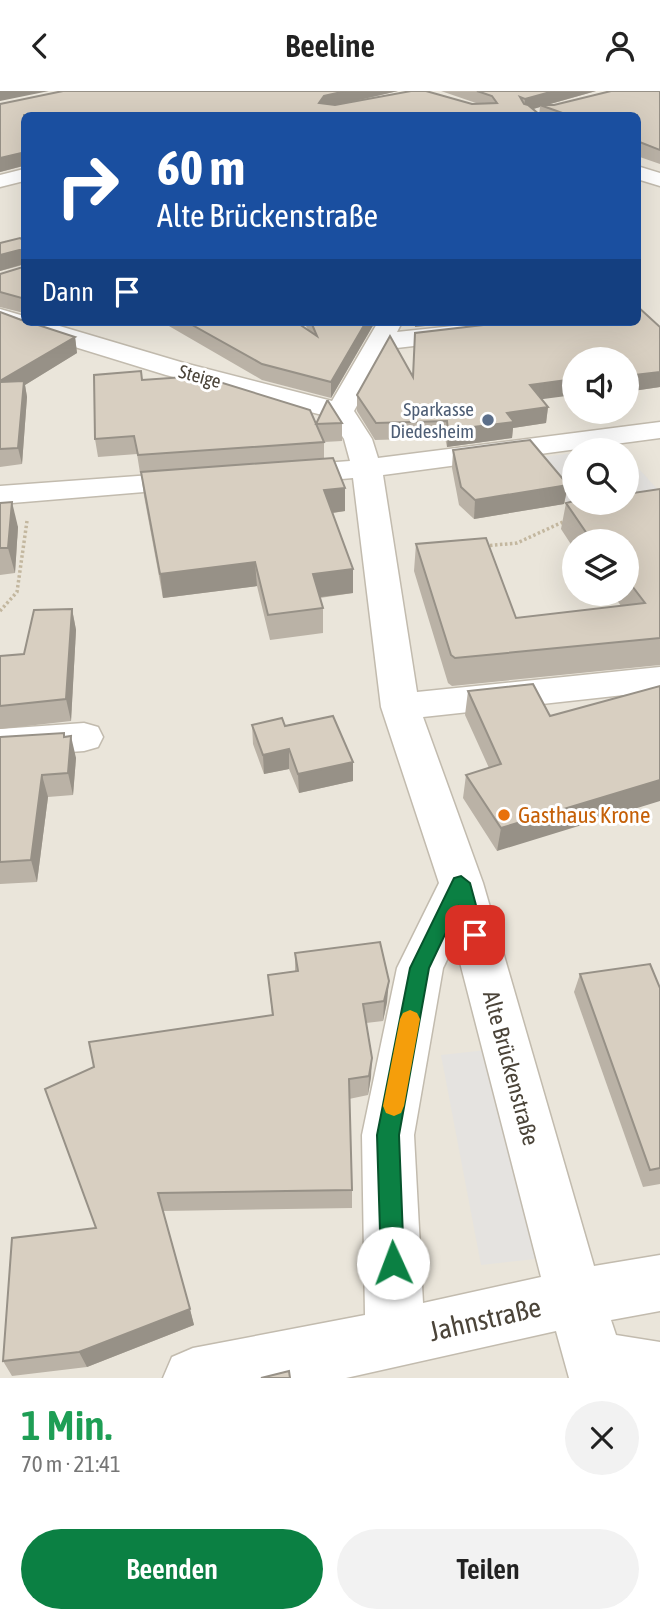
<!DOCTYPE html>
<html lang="de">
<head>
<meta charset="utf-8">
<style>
	:root { --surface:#fff; --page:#f2f2f2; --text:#222; --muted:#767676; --accent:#0b8043 }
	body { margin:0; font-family:"Asap Condensed",sans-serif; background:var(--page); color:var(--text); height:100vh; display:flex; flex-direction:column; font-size:26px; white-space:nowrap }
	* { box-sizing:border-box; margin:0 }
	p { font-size:23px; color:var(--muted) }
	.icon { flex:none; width:38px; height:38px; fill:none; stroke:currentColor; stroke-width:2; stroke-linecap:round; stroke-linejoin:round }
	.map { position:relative; height:1287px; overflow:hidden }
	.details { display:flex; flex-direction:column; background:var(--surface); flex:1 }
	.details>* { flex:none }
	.top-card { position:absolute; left:21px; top:21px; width:620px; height:214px; border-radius:10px; box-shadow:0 7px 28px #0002; background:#1a4fa0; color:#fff; overflow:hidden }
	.controls { position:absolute; left:562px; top:256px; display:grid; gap:14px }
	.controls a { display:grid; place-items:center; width:77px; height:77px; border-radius:50%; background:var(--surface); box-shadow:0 7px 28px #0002; font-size:35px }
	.pin { position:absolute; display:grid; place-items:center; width:60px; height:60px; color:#fff; margin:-30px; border-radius:14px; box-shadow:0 4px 10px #0006 }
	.me { position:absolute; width:77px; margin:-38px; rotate:358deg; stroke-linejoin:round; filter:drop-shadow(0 0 5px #0008) }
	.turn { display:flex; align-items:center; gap:24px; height:147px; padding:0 21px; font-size:32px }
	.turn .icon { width:91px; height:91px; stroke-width:2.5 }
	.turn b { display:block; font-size:49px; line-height:60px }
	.then { display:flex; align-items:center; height:66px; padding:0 21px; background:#0003; gap:14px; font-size:26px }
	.round { display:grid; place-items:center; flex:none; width:74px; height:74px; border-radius:37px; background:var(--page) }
	.head { display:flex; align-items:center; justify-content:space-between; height:119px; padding:0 21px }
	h1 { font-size:42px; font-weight:600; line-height:52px; color:#1e9e55 }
	.cta { display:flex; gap:14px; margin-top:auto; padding:14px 21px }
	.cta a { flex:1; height:80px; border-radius:42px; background:var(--accent); color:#fff; font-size:28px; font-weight:600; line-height:80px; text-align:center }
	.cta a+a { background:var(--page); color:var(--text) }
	header { display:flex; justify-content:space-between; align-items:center; height:91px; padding:0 21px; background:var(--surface); font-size:32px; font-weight:600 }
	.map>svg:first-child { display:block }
</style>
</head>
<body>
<header><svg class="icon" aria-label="back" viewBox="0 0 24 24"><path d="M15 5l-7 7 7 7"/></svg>Beeline<svg class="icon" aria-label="person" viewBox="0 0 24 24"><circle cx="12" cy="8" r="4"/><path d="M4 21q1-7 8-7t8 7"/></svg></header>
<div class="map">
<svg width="660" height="1287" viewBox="0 0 660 1287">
	<rect width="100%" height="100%" fill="#f6f3ec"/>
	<!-- residential -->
	<path fill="#eae5da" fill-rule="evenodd" d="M 0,0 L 660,0 L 660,1287 L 0,1287 ZM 24,24 L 637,24 L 637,231 L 24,231 ZM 574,268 L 626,268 L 626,320 L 574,320 ZM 574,359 L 626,359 L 626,411 L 574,411 ZM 574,450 L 626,450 L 626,502 L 574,502 Z"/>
	<!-- parking -->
	<g fill="#e5e3e0">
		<path d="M 574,362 L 574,411 L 626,411 L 627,365 L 660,401 L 660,411 L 575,422 L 533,367 Z"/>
		<path d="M 487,959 L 535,1168 L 481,1174 L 441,964 Z"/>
	</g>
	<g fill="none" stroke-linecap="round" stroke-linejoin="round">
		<defs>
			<g id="minor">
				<path d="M 637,75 L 660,82 L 660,95 L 637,88 Z"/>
				<path d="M 24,78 L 24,90 L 0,96 L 0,84 Z"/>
				<path d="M 0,218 L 24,225 L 24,231 L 46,231 L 184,272 L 332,310 L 378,231 L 402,231 L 397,241 L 491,231 L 570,231 L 567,236 L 558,238 L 388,258 L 354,320 L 372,348 L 378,367 L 660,331 L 660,347 L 383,384 L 417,601 L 660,576 L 660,600 L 423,626 L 483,792 L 594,1175 L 660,1164 L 660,1220 L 611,1229 L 616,1244 L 660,1251 L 660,1287 L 569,1287 L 556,1240 L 346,1287 L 163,1287 L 172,1266 L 193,1257 L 365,1224 L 362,1044 L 397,877 L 439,792 L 381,616 L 353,387 L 285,393 L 274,390 L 270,384 L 274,378 L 285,375 L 350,370 L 344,348 L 330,326 L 166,284 L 0,233 ZM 455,852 L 541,1186 L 423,1212 L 414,1044 L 443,877 Z"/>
				<path d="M 193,381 L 204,384 L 208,390 L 204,396 L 0,413 L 0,395 Z"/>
				<path d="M 84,632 L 98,636 L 103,646 L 98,656 L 84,660 L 0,666 L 0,638 Z"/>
			</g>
		</defs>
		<!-- minor casing -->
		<use href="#minor" stroke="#c2bbae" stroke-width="3"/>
		<!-- path -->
		<g stroke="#c3b79f" stroke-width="3.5" stroke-dasharray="2.5 2.5" stroke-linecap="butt">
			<path d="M 485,455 L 517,452 L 565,430"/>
			<path d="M 0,520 L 17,501 L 27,430"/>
		</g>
		<!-- minor -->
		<use href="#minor" fill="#fff" fill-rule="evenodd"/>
	</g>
	<!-- wall -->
	<g fill="#bab2a6" fill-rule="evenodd">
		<path d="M 63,0 L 398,0 L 348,12 L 472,13 L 476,12 L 441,0 L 596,0 L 547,14 L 554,14 L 660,0 L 660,73 L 637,65 L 637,24 L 24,24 L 24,77 L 23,75 L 0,81 L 0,13 ZM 540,16 L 539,24 L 533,18 Z"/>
		<path d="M 24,150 L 24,222 L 0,216 L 0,183 L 23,176 L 23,174 L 0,180 L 0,152 Z"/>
		<path d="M 0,221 L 75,246 L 77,262 L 25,294 L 27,306 L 22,373 L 0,376 Z"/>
		<path d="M 55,231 L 85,231 L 70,235 Z"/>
		<path d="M 162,231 L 296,231 L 308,239 L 304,231 L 375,231 L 331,307 L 262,289 Z"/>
		<path d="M 660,236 L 660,296 L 626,301 L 626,268 L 542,308 L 548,316 L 546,332 L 513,337 L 512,347 L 447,356 L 445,347 L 375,349 L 357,320 L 357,304 L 413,285 Z"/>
		<path d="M 143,289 L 316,334 L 327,310 L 342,332 L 342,350 L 324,351 L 324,368 L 345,420 L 333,422 L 353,502 L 320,507 L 323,517 L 323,542 L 270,549 L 257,495 L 163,507 L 144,405 L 141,382 L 140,382 L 137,363 L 98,366 L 95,348 Z"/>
		<path d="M 453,359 L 568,394 L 564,413 L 474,428 L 459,414 L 452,377 Z"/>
		<path d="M 660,398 L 660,574 L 452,595 L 448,592 L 414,480 L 416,453 L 516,527 L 621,515 L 612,502 L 626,502 L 626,450 L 574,450 L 574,458 L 561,438 L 566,412 Z"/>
		<path d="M 0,412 L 18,436 L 15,482 L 0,484 Z"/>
		<path d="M 72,518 L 76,539 L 71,630 L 0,638 L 0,565 L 24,563 Z"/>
		<path d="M 468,600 L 550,625 L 497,760 L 463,707 L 466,684 L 489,677 L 465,624 Z"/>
		<path d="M 252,634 L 285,635 L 353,690 L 299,702 L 289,678 L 264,683 L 253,653 Z"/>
		<path d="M 0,646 L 65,646 L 76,667 L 73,704 L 48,706 L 37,791 L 0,793 Z"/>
		<path d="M 295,862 L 387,911 L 383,930 L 366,932 L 371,986 L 368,1004 L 349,1008 L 352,1099 L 352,1117 L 163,1120 L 194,1234 L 87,1276 L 12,1285 L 3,1270 L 96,1137 L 272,924 L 268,884 L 295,880 Z"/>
		<path d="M 580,883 L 660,897 L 660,1093 L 643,1096 L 574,901 Z"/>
	</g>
	<!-- shaded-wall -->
	<g fill="#979187">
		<path d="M 0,0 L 49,0 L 0,10 Z"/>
		<path d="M 346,0 L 398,0 L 324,17 L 319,12 L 324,5 Z"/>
		<path d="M 554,0 L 596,0 L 543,15 L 540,14 L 540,16 L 523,21 L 525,8 Z"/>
		<path d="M 21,62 L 23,75 L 0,81 L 0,67 Z"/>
		<path d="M 23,158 L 24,173 L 0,180 L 0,164 Z"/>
		<path d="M 69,231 L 85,231 L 70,235 Z"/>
		<path d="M 366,231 L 375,231 L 331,307 L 331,291 Z"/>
		<path d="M 415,231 L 466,231 L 415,236 Z"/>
		<path d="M 75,246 L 77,262 L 25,294 L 27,306 L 22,373 L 18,357 L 2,308 L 0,290 Z"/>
		<path d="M 660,281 L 660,296 L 626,301 L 626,285 Z"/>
		<path d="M 574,288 L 574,304 L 528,310 L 530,294 Z"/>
		<path d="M 548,316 L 546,332 L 513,337 L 512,347 L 447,356 L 448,339 L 507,322 Z"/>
		<path d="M 568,394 L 564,413 L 474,428 L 475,409 Z"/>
		<path d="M 345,397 L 345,420 L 324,423 L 324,399 Z"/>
		<path d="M 12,411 L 18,436 L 15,482 L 8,457 Z"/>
		<path d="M 255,471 L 257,495 L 163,507 L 160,483 Z"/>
		<path d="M 353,478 L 353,502 L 313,507 L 313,483 Z"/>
		<path d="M 72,518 L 76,539 L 71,630 L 66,608 Z"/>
		<path d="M 71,645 L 76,667 L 73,704 L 68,682 Z"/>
		<path d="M 289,658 L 289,678 L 264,683 L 263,664 Z"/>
		<path d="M 353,671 L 353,690 L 299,702 L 298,683 Z"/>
		<path d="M 42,684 L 48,706 L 37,791 L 31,769 Z"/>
		<path d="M 660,689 L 660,710 L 497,760 L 501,737 Z"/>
		<path d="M 389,890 L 387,911 L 383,930 L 384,910 Z"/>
		<path d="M 372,967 L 371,986 L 368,1004 L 369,985 Z"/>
		<path d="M 190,1218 L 194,1234 L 87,1276 L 79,1261 Z"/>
	</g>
	<!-- building -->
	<g fill="#d8cfc1" stroke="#979187" stroke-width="2">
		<path d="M 63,0 L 346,0 L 324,5 L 319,12 L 335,14 L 411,0 L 426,0 L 472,13 L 497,12 L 492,5 L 477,0 L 554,0 L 525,8 L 520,6 L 524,13 L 528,14 L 540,24 L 24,24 L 24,75 L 24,65 L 21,62 L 0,67 L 0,13 Z"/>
		<path d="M 611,0 L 660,0 L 660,59 L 637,50 L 637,24 L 568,24 L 540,14 L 554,14 Z"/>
		<path d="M 20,147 L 24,150 L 24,213 L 22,207 L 0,201 L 0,183 L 23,176 L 23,158 L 0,164 L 0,152 Z"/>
		<path d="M 637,215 L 660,236 L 660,281 L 626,285 L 626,268 L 574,268 L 574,288 L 530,294 L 548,316 L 507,322 L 514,331 L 448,339 L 447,330 L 376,332 L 357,304 L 390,245 L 413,286 L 415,242 L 509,231 L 637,231 Z"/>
		<path d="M 0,221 L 24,230 L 24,231 L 29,231 L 75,246 L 0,290 Z"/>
		<path d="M 187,231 L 296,231 L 317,245 L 311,231 L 366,231 L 331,291 L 262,273 Z"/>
		<path d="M 141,280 L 142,289 L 200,285 L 310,319 L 324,351 L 138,364 L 134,345 L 95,348 L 94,284 Z"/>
		<path d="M 24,290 L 18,357 L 0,358 L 0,291 Z"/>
		<path d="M 327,310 L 328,310 L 342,332 L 316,333 Z"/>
		<path d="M 530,349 L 568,394 L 475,409 L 461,396 L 453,359 Z"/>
		<path d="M 333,367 L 345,397 L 324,399 L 353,478 L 313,483 L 323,517 L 268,524 L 255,471 L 160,483 L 141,381 Z"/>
		<path d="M 660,398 L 660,547 L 455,567 L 451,564 L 416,453 L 486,447 L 516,527 L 645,512 L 626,487 L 626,450 L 592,450 L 566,412 L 574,410 L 626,411 L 626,403 Z"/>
		<path d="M 12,411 L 8,457 L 0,457 L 0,412 Z"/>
		<path d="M 72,518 L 66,608 L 0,615 L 0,565 L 24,563 L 34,519 Z"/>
		<path d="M 533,593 L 550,625 L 660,595 L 660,689 L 501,737 L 466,684 L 501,673 L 468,600 Z"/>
		<path d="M 333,625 L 353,671 L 298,683 L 289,658 L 263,664 L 252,634 L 282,627 L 285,635 Z"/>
		<path d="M 64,642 L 64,646 L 71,645 L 68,682 L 42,684 L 31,769 L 0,771 L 0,646 Z"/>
		<path d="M 380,851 L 389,890 L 384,910 L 363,913 L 372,967 L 369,985 L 349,988 L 352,1099 L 158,1102 L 190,1218 L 79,1261 L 3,1270 L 12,1147 L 96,1137 L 45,998 L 94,976 L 89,951 L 273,924 L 268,884 L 298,880 L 295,862 Z"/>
		<path d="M 650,873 L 660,897 L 660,1077 L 650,1079 L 580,883 Z"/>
		<path d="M 289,1280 L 290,1287 L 261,1287 Z"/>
	</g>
	<!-- route -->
	<path fill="#0b8043" stroke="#07532c" stroke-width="2" d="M 461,785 L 470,792 L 484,844 L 481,850 L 468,850 L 458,816 L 429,877 L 399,1044 L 404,1172 L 401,1180 L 393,1183 L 384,1180 L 381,1172 L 377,1044 L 410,877 L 454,787 Z"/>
	<!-- slow -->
	<path fill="#f59e0b" d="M 410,919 L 417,922 L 420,928 L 404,1015 L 401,1022 L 394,1025 L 386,1022 L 383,1015 L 400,928 L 403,922 Z"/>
	<!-- markers -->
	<circle fill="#5c6f8a" stroke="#fff" stroke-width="2.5" cx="488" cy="329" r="7"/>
	<circle fill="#e8710a" stroke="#fff" stroke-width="2.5" cx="504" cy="724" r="7"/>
	<g text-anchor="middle" stroke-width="6" stroke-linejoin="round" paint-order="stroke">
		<!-- far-street labels -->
		<g font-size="19" fill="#4b4439" stroke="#fff">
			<text transform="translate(200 285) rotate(15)" y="7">Steige</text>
		</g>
		<!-- far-service labels -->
		<g font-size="19" fill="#4e5e75" stroke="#fff" text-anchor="end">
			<text x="474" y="325">Sparkasse<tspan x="474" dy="22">Diedesheim</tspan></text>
		</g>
		<!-- food labels -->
		<g font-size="23" fill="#c56008" stroke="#fff" text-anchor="start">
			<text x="518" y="732">Gasthaus Krone</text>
		</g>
		<!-- street labels -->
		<g font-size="23" fill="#4b4439" stroke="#fff">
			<text transform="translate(511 977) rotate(75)" y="8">Alte Brückenstraße</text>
		</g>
		<!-- near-street labels -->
		<g font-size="28" fill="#4b4439" stroke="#fff">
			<text transform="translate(485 1228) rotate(-13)" y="10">Jahnstraße</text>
		</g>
	</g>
</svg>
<div class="controls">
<a><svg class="icon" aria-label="sound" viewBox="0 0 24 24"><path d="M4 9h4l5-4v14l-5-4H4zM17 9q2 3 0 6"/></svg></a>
<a><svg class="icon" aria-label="search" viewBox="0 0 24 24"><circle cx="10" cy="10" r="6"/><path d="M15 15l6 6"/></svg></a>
<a><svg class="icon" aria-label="layers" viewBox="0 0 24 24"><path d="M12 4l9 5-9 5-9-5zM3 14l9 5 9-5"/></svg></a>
</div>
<div class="pin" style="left:475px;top:844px;background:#d93025"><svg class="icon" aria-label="arrive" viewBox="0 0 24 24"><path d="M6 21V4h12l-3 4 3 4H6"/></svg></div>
<svg class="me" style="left:393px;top:1172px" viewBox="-20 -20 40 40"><circle r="19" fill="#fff"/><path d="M0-13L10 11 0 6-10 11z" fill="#0b8043"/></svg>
<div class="top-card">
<div class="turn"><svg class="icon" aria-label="right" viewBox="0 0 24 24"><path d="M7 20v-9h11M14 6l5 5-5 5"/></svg><div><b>60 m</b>Alte Brückenstraße</div></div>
<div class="then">Dann<svg class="icon" aria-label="arrive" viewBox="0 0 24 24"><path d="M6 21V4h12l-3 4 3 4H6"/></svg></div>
</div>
</div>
<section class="details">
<div class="head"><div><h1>1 Min.</h1><p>70 m · 21:41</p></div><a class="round"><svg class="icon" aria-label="close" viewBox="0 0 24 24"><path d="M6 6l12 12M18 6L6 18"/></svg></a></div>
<div class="cta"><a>Beenden</a><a>Teilen</a></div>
</section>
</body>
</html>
